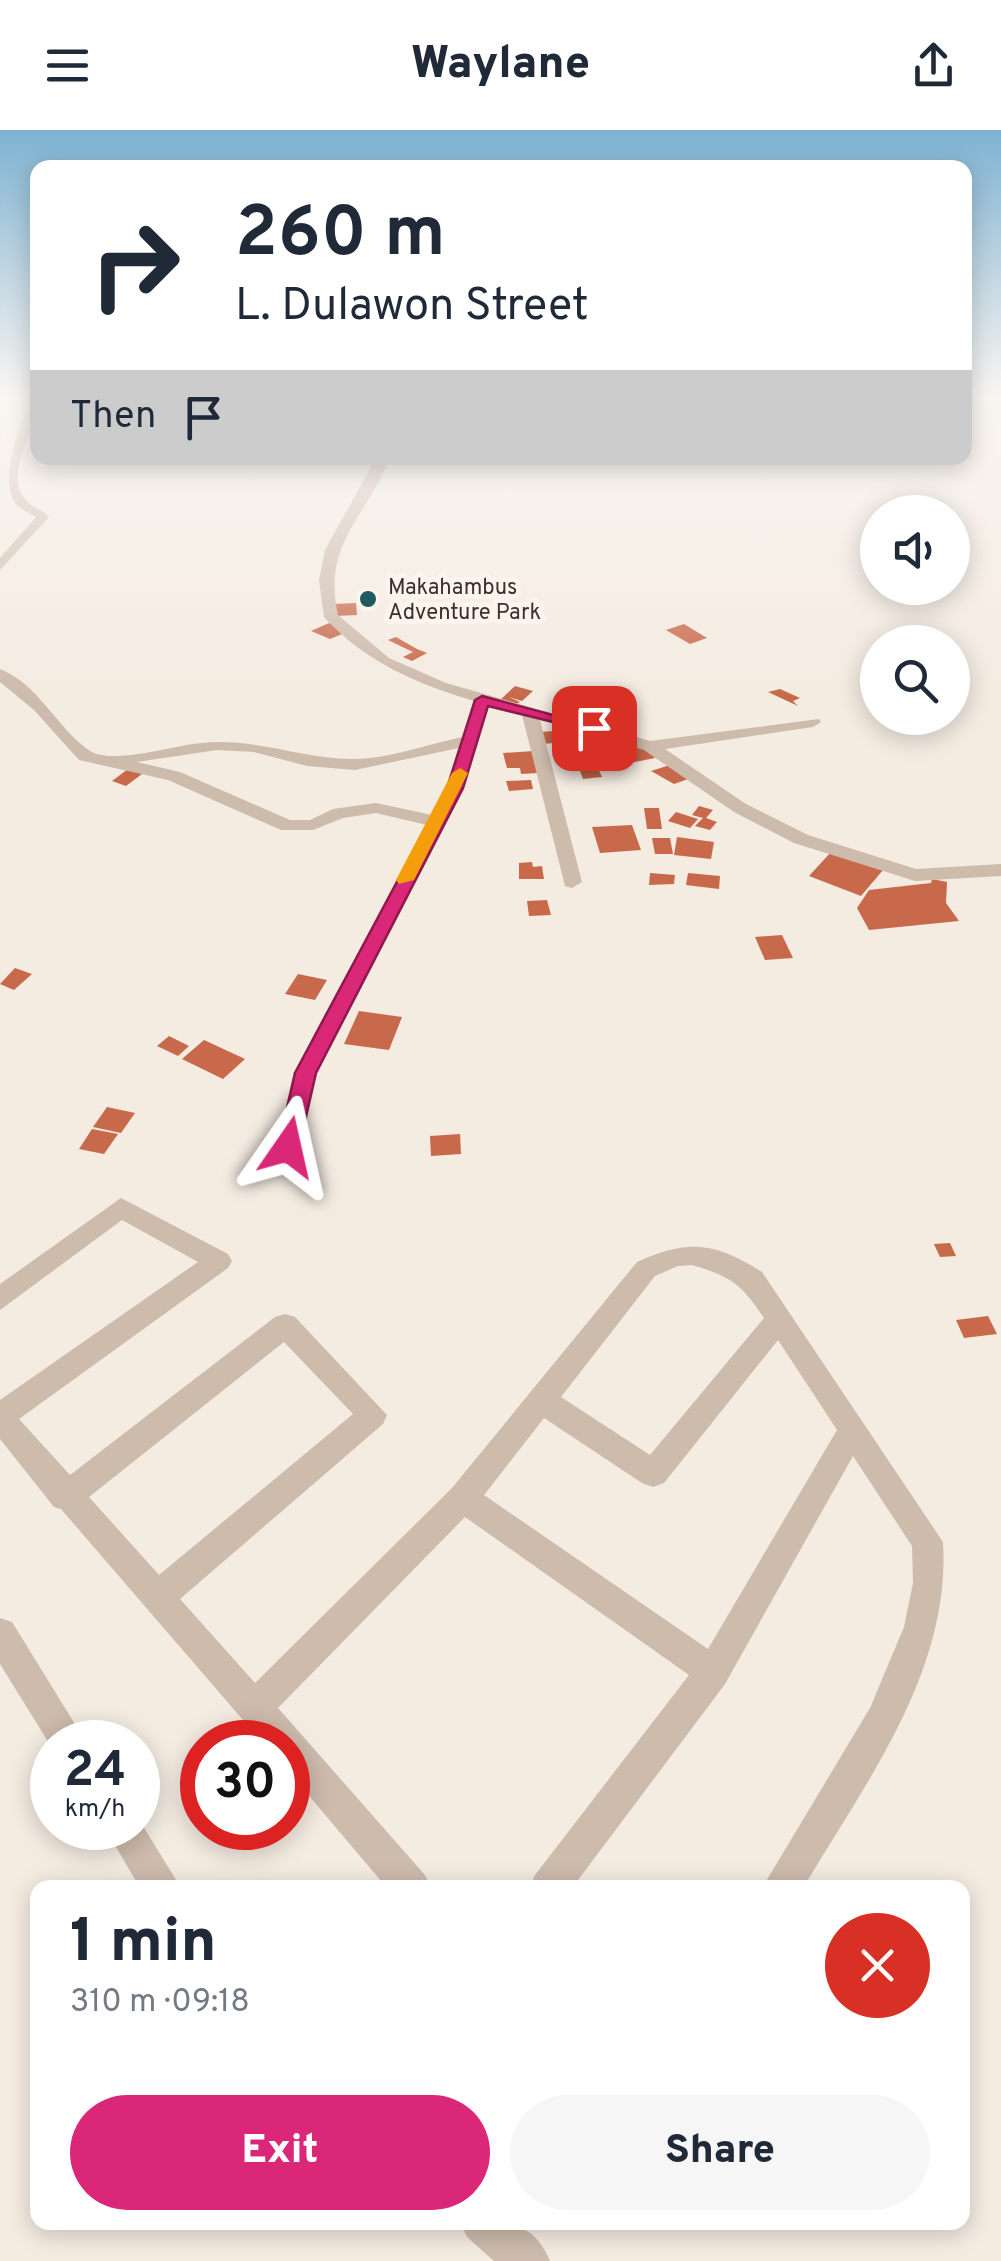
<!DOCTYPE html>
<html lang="en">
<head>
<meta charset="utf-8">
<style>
	:root { --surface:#fff; --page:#f6f6f7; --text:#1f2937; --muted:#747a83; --accent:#db2777 }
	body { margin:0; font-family:Overpass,sans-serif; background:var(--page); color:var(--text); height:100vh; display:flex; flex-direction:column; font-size:38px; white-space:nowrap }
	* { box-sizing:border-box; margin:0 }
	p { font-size:32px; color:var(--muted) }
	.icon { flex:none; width:55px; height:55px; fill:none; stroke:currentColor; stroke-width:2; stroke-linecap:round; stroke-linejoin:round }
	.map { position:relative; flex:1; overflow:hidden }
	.side { position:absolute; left:30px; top:1750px; width:940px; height:350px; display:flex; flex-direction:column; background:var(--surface); border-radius:20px; box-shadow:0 5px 25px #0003 }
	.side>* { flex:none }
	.banner { position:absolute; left:30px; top:30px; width:942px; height:305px; border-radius:20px; box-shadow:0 5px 25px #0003; background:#fff; color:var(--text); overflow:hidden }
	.fabs { position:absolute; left:860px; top:365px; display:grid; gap:20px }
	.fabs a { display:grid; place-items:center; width:110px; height:110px; border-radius:50%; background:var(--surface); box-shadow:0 5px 25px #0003; font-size:50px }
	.speed { position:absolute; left:30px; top:1590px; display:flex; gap:20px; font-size:50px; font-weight:700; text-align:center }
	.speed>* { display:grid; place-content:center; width:130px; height:130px; border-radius:50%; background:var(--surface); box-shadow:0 5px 25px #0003; line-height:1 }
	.speed small { font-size:25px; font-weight:400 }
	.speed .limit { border:15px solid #d22; background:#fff; color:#111 }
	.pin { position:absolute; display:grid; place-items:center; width:85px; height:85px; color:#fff; margin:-42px; border-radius:20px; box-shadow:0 5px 15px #0006 }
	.me { position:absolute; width:110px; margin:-55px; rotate:11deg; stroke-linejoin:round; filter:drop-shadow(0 0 8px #0008) }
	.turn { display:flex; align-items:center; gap:35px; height:210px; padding:0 40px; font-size:45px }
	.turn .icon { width:130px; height:130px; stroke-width:2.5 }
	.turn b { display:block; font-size:70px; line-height:85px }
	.then { display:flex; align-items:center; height:95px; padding:0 40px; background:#0003; gap:20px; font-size:38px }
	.round { display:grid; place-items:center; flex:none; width:105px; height:105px; border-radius:52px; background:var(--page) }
	.headline { display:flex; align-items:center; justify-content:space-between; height:170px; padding:0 40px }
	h1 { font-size:60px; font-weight:800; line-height:75px }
	.primary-button { display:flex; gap:20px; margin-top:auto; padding:20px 40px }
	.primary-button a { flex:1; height:115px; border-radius:60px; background:var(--accent); color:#fff; font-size:40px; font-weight:800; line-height:115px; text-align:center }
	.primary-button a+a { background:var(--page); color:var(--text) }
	header { display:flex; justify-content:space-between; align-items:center; height:130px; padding:0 40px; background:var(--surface); font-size:45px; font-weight:800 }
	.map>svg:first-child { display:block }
</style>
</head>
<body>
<header><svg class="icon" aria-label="menu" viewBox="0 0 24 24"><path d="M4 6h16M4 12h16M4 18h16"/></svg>Waylane<svg class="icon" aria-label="share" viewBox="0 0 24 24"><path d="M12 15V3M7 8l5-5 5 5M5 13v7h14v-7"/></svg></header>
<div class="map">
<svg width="1001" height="2131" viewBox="0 0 1001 2131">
	<rect width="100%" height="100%" fill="#f4ebe1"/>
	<!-- building -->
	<g fill="#c8694b">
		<path d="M 356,473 L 357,485 L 335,486 L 334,474 Z"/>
		<path d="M 329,493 L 347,502 L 330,509 L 311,501 Z"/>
		<path d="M 684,494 L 707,508 L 690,514 L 666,500 Z"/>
		<path d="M 396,507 L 417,519 L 427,523 L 412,531 L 403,527 L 413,522 L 388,510 Z"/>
		<path d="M 515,556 L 533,561 L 522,571 L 509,567 L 520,572 L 515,575 L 500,570 Z"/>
		<path d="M 780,559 L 800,568 L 793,571 L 798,576 L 768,562 Z"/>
		<path d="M 567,600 L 571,611 L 544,614 L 540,602 Z"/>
		<path d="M 646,616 L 655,628 L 630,633 L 620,621 Z"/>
		<path d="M 534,621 L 539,643 L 521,644 L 520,638 L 507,638 L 503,623 Z"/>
		<path d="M 601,626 L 605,635 L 597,636 L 602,647 L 583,649 L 579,638 L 588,638 L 585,627 Z"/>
		<path d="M 670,635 L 688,649 L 674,654 L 651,641 Z"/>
		<path d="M 128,639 L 142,644 L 126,656 L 112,651 Z"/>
		<path d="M 531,650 L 533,659 L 509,661 L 506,651 Z"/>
		<path d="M 699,676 L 713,680 L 706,688 L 717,692 L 710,700 L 695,696 L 703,688 L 692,685 Z"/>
		<path d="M 644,678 L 659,678 L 662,699 L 647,699 Z"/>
		<path d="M 676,682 L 698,689 L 690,698 L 668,691 Z"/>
		<path d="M 632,695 L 641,720 L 600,723 L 592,697 Z"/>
		<path d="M 677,707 L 714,712 L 711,729 L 674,725 Z"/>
		<path d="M 652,708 L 670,708 L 673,724 L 655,724 Z"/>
		<path d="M 832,721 L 883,740 L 861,766 L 809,746 Z"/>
		<path d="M 532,732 L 533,737 L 542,736 L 544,749 L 519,749 L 519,733 Z"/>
		<path d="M 650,743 L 675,745 L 674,754 L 649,755 Z"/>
		<path d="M 688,743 L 720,746 L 719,759 L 686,755 Z"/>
		<path d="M 932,749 L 947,752 L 946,773 L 959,791 L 869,800 L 857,778 L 869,760 L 931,753 Z"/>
		<path d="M 547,770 L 551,785 L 529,786 L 527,771 Z"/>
		<path d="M 782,805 L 793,828 L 765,830 L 755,807 Z"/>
		<path d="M 15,838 L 32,844 L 14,860 L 0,854 Z"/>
		<path d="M 298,844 L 327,850 L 315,870 L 285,864 Z"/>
		<path d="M 359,881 L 402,887 L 389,920 L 344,914 Z"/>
		<path d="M 169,906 L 189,916 L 178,926 L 157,916 Z"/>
		<path d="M 204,910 L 245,929 L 223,949 L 182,929 Z"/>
		<path d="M 107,977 L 135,983 L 121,1003 L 93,997 Z"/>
		<path d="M 92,999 L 118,1004 L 104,1024 L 79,1019 Z"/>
		<path d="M 460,1004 L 461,1024 L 431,1026 L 430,1006 Z"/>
		<path d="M 950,1113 L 956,1126 L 940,1127 L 934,1114 Z"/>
		<path d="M 988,1186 L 997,1204 L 964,1208 L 956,1190 Z"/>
	</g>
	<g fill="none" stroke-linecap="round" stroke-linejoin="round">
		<!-- minor -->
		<g fill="#cdbbac" fill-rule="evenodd">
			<path d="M 18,266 L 29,266 L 38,275 C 35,301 5,343 24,368 C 30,376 42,379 49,387 L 0,440 L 0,428 L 36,387 C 29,383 21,379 15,373 C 0,351 17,301 28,278 Z"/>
			<path d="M 376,328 L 388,328 L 386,337 C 360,393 323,418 338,485 L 389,528 L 446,553 L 650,611 L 819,589 L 821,592 L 813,597 L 665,619 L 746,674 L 808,705 L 916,739 L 1001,734 L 1001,746 L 915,751 L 794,713 L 734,682 L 644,620 L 540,590 L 582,752 L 572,758 L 565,756 L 522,585 L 489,575 L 464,659 L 316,943 L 300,1017 L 288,1026 L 279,1023 L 276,1017 L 294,943 L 427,695 L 376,683 L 343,688 L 313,700 L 281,700 L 168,650 L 79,630 L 34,580 L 0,552 L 0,539 C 39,554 57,599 90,621 C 110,634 167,618 193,614 C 248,605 296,628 351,629 C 386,630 428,614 463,607 L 474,571 C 417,554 365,532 324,487 L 319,450 L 325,420 ZM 459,618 L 446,659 L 432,685 L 376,673 L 333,679 L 310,690 L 290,690 L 180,642 L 137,632 L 217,620 L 254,622 L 307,636 L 355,640 Z"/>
			<path d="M 121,1068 L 228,1124 L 232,1131 L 228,1138 L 19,1289 L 70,1345 L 275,1187 L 285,1184 L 295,1187 L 387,1285 L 383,1294 L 180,1469 L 255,1553 L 452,1358 L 637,1132 C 688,1109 714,1112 762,1142 L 943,1412 C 951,1541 866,1652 803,1758 L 762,1758 L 870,1578 L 904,1497 L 913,1453 L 912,1416 L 853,1326 L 725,1554 L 572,1758 L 529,1758 L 535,1745 L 689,1545 L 465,1387 L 278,1578 L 425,1745 L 431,1758 L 387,1758 L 288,1641 L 288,1612 L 262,1612 L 61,1379 L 54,1377 L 0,1309 L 0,1270 L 198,1132 L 122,1090 L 0,1180 L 0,1154 ZM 692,1135 C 732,1147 741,1154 764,1188 L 650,1325 L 561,1267 L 655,1146 L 678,1136 ZM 778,1210 L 837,1300 L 708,1519 L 484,1365 L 544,1288 L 642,1353 L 653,1357 L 664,1353 ZM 284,1212 L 353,1284 L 159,1445 L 89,1367 Z"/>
			<path d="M 0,1488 L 12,1492 L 86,1612 L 52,1612 L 52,1618 L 0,1534 Z"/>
			<path d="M 138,1688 L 181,1758 L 140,1758 L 105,1698 L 138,1698 Z"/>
			<path d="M 460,2092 C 501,2092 532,2087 550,2131 L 494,2131 L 467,2107 Z"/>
		</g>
	</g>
	<!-- sky -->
	<linearGradient id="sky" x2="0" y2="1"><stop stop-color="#7eb2d2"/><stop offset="0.47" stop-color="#faf6f2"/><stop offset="1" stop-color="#faf6f2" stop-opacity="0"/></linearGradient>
	<rect width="1001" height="565" fill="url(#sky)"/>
	<!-- route -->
	<path fill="#db2777" stroke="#8e194d" stroke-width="2.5" d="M 482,566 L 602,598 L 594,602 L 488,576 L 463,658 L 316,943 L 299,1017 L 296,1023 L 281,1023 L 278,1017 L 295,943 L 447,658 L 475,570 Z"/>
	<!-- slow -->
	<path fill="#f59e0b" d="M 460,638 L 468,643 L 414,750 L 399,754 L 396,750 L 452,643 Z"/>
	<!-- markers -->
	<circle fill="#1f5a5e" stroke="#fbf5ee" stroke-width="4" cx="368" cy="469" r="10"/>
	<g text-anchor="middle" stroke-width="10" stroke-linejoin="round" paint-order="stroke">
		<!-- far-poi labels -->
		<g font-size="22" fill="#3b302b" stroke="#fbf5ee" text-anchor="start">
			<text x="388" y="464">Makahambus<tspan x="388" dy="25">Adventure Park</tspan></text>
		</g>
	</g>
</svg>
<div class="fabs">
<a><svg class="icon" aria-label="sound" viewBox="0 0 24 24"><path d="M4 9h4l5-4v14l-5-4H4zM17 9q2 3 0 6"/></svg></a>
<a><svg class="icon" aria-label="search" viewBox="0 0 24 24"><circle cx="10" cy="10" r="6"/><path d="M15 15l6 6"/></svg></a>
</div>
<div class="speed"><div>24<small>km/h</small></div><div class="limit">30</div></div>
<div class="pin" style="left:594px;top:598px;background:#d93025"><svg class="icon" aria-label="arrive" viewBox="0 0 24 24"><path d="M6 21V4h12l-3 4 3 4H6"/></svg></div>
<svg class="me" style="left:288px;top:1017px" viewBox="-20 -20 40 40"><path d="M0-17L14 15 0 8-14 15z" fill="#db2777" stroke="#fff" stroke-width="4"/></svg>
<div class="banner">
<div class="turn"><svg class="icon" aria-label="right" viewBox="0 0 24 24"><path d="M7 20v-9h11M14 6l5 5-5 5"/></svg><div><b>260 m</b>L. Dulawon Street</div></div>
<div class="then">Then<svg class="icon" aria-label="arrive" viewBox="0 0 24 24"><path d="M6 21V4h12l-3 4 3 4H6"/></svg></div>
</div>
<section class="side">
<div class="headline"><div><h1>1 min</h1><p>310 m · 09:18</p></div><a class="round" style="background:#d93025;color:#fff"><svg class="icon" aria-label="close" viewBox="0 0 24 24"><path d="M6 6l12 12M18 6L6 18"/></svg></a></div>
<div class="primary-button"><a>Exit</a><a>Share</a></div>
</section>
</div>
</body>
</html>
